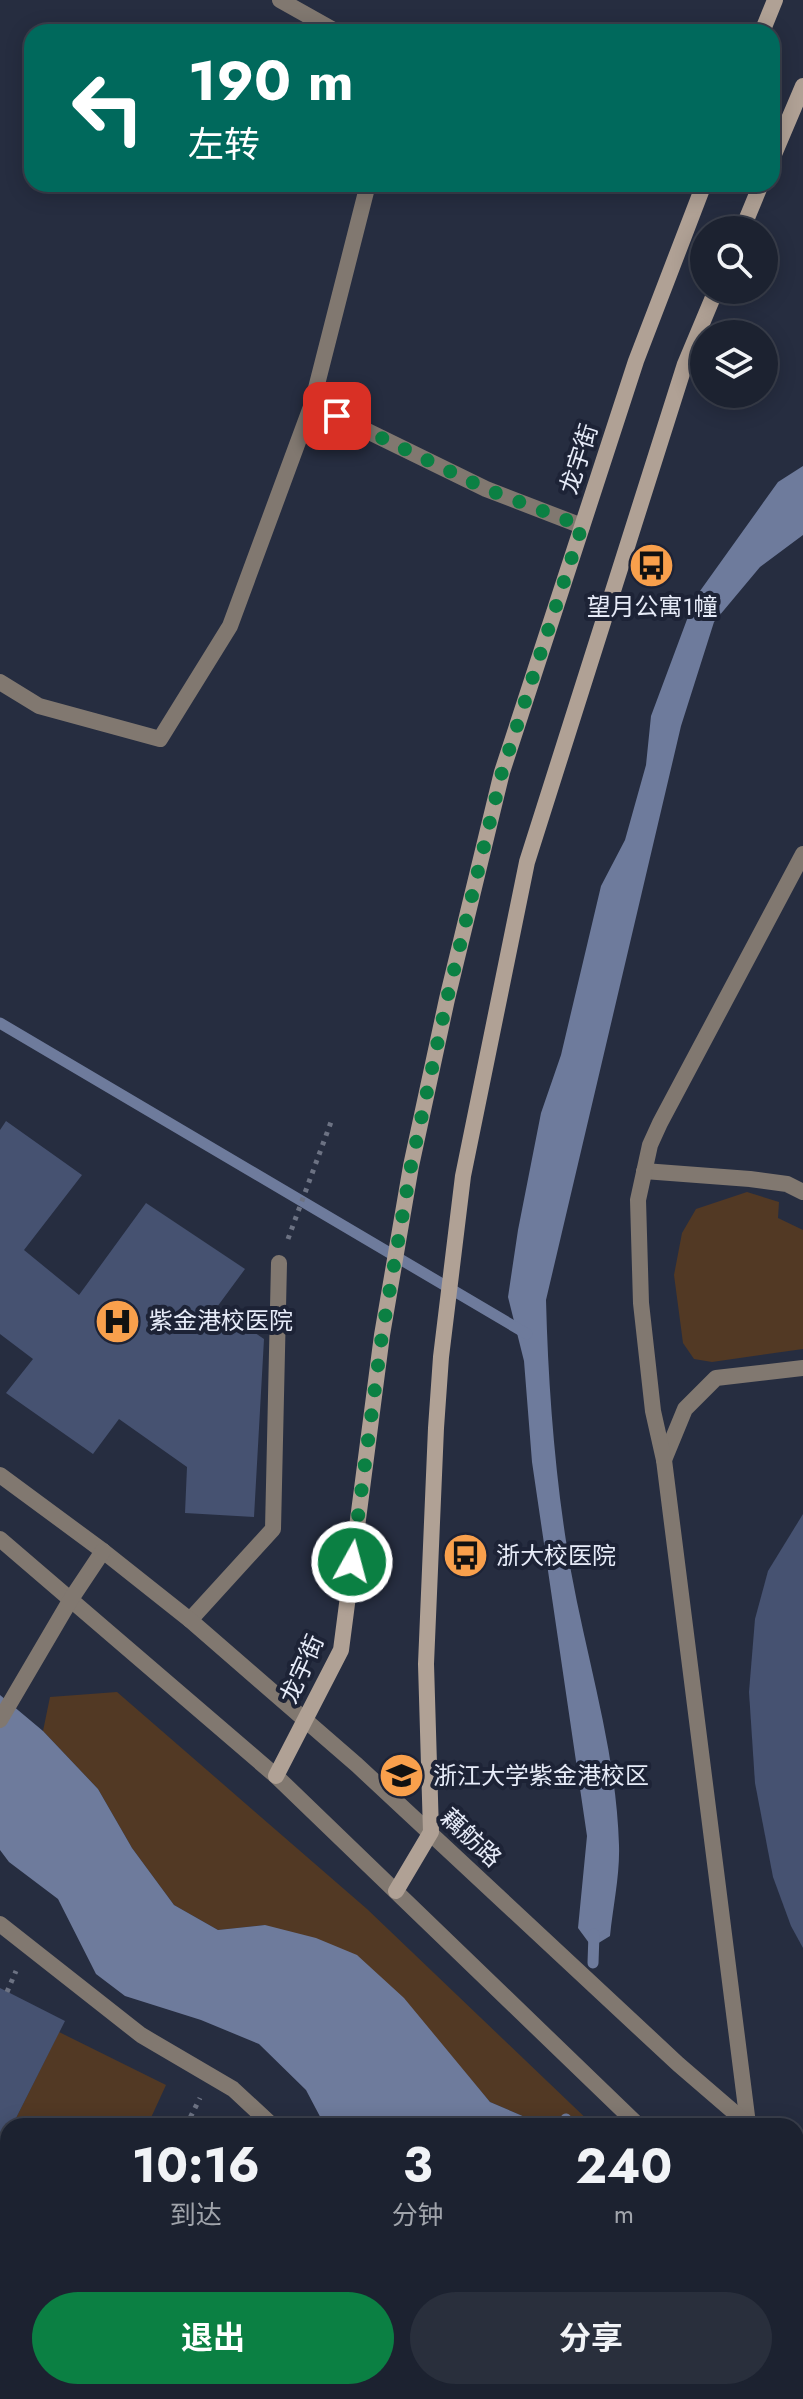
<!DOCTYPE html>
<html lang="zh">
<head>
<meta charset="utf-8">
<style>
	:root { --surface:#1c2230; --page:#292f3c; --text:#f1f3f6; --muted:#a0a4ab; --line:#3a3f4c; --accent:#0b8043 }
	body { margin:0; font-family:Jost,"Noto Sans SC",sans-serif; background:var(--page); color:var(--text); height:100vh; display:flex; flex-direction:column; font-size:30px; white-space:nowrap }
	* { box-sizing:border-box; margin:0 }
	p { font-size:26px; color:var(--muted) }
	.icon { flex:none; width:44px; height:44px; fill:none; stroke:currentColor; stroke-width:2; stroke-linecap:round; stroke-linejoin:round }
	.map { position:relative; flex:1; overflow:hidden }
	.panel { position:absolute; left:0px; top:2118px; width:804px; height:282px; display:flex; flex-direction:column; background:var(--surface); border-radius:24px 24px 0 0; box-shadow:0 4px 20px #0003,0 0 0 2px var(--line) }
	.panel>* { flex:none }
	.top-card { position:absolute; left:24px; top:24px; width:756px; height:168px; border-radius:24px; box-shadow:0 4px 20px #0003,0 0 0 2px var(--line); background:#00695c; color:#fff; overflow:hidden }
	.fabs { position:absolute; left:690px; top:216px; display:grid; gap:16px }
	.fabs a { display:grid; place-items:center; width:88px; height:88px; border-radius:50%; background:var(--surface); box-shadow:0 4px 20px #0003,0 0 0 2px var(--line); font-size:40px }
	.pin { position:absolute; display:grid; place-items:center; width:68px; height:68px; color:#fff; margin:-34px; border-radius:16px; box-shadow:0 4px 12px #0006 }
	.me { position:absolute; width:88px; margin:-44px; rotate:7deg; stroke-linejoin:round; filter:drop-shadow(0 0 6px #0008) }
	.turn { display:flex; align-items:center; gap:28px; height:168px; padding:0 32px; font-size:36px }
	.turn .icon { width:104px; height:104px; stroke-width:2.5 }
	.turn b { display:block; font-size:56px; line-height:68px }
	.eta { display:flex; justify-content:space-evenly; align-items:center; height:136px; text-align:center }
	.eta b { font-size:48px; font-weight:700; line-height:56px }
	.button { display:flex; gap:16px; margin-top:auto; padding:16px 32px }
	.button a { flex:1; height:92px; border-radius:48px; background:var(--accent); color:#fff; font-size:32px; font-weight:700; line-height:92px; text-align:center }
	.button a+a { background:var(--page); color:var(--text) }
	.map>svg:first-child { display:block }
</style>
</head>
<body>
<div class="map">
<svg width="803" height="2399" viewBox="0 0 803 2399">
	<rect width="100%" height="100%" fill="#262d40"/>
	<!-- green -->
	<g fill="#523924">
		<path d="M 747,1192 L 779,1202 L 778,1218 L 803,1230 L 803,1349 L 712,1362 L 694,1359 L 683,1343 L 674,1275 L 682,1233 L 696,1209 Z"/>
		<path d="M 117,1692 L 367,1909 L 594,2126 L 546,2126 L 490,2102 L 445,2049 L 265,1925 L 218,1930 L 174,1905 L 132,1848 L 98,1789 L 43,1731 L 50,1697 Z"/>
		<path d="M 59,2032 L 166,2085 L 149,2122 L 156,2126 L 12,2126 Z"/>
		<path d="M 8,2133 L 8,2269 L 0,2265 L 0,2149 Z"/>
		<path d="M 796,2317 L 803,2321 L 803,2399 L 707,2399 L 704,2392 L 796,2392 Z"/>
	</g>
	<!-- forest -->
	<path fill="#73553d" d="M 251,2392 L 599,2392 L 604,2399 L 248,2399 Z"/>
	<!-- water -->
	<g fill="#6e7b9c">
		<path d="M 803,466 L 803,535 L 760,567 L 714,622 L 681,726 L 546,1300 C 548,1379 554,1463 566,1541 C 581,1643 616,1742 619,1845 C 620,1875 613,1906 610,1936 L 592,1947 L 578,1928 L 587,1836 L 532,1462 L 524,1361 L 508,1297 L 518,1230 L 541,1113 L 561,1055 L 601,886 L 625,840 L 646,765 L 651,716 L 695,598 L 778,482 Z"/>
		<path d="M 0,1695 L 43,1731 L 98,1789 L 132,1848 L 174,1905 L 218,1930 L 265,1925 L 316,1938 L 357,1955 L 404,1998 L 490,2102 L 546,2126 L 325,2126 L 306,2090 L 259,2044 L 201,2020 L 125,1996 L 96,1974 L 58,1899 L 9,1862 L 0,1850 Z"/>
		<path d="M 599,2392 L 704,2392 L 707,2399 L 604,2399 Z"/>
	</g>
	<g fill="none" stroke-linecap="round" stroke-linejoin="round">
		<!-- stream -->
		<g stroke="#6e7b9c" stroke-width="11">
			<path d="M 0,1023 L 527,1334"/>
			<path d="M 593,1963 L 594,1934"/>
			<path d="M 565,2126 L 566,2119"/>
		</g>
	</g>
	<!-- building -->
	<g fill="#465271">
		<path d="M 6,1121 L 82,1175 L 24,1250 L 79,1295 L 146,1203 L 245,1269 L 217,1307 L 264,1339 L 254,1517 L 185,1513 L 187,1467 L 119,1419 L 93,1454 L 6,1393 L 33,1359 L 0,1334 L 0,1130 Z"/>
		<path d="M 803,1514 L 803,1948 L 791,1926 L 773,1877 L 755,1783 L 749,1692 L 755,1619 L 768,1571 Z"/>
		<path d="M 0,1988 L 65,2021 L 12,2126 L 8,2126 L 8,2133 L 0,2149 Z"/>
		<path d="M 0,2265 L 8,2269 L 8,2323 L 0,2320 Z"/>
		<path d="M 18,2392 L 155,2392 L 151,2399 L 15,2399 Z"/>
	</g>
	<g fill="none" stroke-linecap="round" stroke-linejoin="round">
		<!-- path -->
		<g stroke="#6c7283" stroke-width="5" stroke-dasharray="4 6" stroke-linecap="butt">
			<path d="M 288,1239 L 331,1122"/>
			<path d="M 7,1992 L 16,1971"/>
			<path d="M 186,2126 L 200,2098"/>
		</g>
		<!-- lane -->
		<g stroke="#817870" stroke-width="16">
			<path d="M 644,1171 L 750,1179 L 787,1184 L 803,1192"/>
			<path d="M 664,1460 L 685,1409 L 716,1378 L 803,1368"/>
			<path d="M 190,1620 L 273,1529 L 279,1263"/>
			<path d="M 0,1924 L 141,2035 L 233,2089 L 273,2126"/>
			<path d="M 748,2124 L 664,1460 L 653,1411 L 641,1303 L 638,1200 L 650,1145 L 660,1123 L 803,854"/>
			<path d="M 0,2377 L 6,2380 L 0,2394"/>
			<path d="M 228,2399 L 230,2392"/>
		</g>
		<!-- street -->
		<g stroke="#817870" stroke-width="16">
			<path d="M 280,0 L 337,32"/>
			<path d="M 312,404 L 486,489 L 582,526"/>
			<path d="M 0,682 L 39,706 L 160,739 L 230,626 L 312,404 L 368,184"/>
			<path d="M 0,1475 L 103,1551 L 190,1620 L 357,1765 L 678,2064 L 750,2126"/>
			<path d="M 0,1539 L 276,1776 L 639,2126"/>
			<path d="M 0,1720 L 71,1599 L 103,1551"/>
			<path d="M 796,2166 L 803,2172"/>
			<path d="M 796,2265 L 803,2271"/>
		</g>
		<!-- secondary -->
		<g stroke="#b0a195" stroke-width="16">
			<path d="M 762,32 L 775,0"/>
			<path d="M 772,159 L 803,86"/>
			<path d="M 742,230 L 761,184"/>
			<path d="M 276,1776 L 341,1650 L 382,1335 L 411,1166 L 447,999 L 502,772 L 636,361 L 704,184"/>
			<path d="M 396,1891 L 431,1832 L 426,1664 L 436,1428 L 441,1357 L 463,1176 L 527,862 L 685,364 L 716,290"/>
		</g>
	</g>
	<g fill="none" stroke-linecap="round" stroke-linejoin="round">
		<!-- route -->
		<path stroke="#0b8043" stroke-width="14" stroke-dasharray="0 25.2" d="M 337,416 L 486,489 L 582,526 L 502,772 L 447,999 L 411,1166 L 382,1335 L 352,1562"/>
	</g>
	<!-- icons -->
	<defs>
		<symbol id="bus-disc" viewBox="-11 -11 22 22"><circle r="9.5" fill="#f9a04c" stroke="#1d2336"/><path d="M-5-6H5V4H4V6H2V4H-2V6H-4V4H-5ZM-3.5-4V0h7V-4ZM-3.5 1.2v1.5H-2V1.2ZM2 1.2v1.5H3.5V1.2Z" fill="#111"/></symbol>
		<symbol id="hospital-disc" viewBox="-11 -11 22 22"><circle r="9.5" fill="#f9a04c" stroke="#1d2336"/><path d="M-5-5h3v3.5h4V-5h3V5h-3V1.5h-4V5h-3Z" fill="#111"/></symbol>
		<symbol id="university-disc" viewBox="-11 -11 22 22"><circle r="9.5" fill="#f9a04c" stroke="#1d2336"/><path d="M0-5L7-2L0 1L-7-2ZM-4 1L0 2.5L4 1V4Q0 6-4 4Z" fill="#111"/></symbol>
	</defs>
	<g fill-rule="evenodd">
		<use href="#bus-disc" x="626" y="540" width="51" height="51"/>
		<use href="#hospital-disc" x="92" y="1296" width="51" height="51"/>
		<use href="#bus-disc" x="440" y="1530" width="51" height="51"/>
		<use href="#university-disc" x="376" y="1750" width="51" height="51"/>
	</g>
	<g text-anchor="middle" stroke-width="8" stroke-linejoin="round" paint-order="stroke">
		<!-- street labels -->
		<g font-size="24" fill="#e6ebf8" stroke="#1d2336">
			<text transform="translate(579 459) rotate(-72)" y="8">龙宇街</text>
			<text transform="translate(302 1669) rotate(-66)" y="8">龙宇街</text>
			<text transform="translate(471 1838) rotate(43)" y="8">藕舫路</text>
		</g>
		<!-- poi labels -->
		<g font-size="24" fill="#e6ebf8" stroke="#1d2336" text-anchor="start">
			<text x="652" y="615" text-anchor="middle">望月公寓1幢</text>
			<text x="149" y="1329">紫金港校医院</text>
			<text x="496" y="1564">浙大校医院</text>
			<text x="433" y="1784">浙江大学紫金港校区</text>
		</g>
	</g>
</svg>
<div class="fabs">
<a><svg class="icon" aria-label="search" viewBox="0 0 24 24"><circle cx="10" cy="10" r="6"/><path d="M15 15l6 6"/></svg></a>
<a><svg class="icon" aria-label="layers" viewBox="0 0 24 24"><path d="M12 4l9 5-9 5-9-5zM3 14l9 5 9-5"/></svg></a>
</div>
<div class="pin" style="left:337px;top:416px;background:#d93025"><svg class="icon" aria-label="arrive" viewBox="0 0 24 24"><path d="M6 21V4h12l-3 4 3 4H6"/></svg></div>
<svg class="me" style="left:352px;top:1562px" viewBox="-20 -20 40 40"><circle r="17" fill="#0b8043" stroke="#fff" stroke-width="3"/><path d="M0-11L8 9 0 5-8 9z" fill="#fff"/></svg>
<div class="top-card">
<div class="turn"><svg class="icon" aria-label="left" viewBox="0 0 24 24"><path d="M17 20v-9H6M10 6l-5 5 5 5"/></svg><div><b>190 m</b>左转</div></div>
</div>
<section class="panel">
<div class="eta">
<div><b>10:16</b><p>到达</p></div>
<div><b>3</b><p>分钟</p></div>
<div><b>240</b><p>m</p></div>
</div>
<div class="button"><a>退出</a><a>分享</a></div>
</section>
</div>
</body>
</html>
